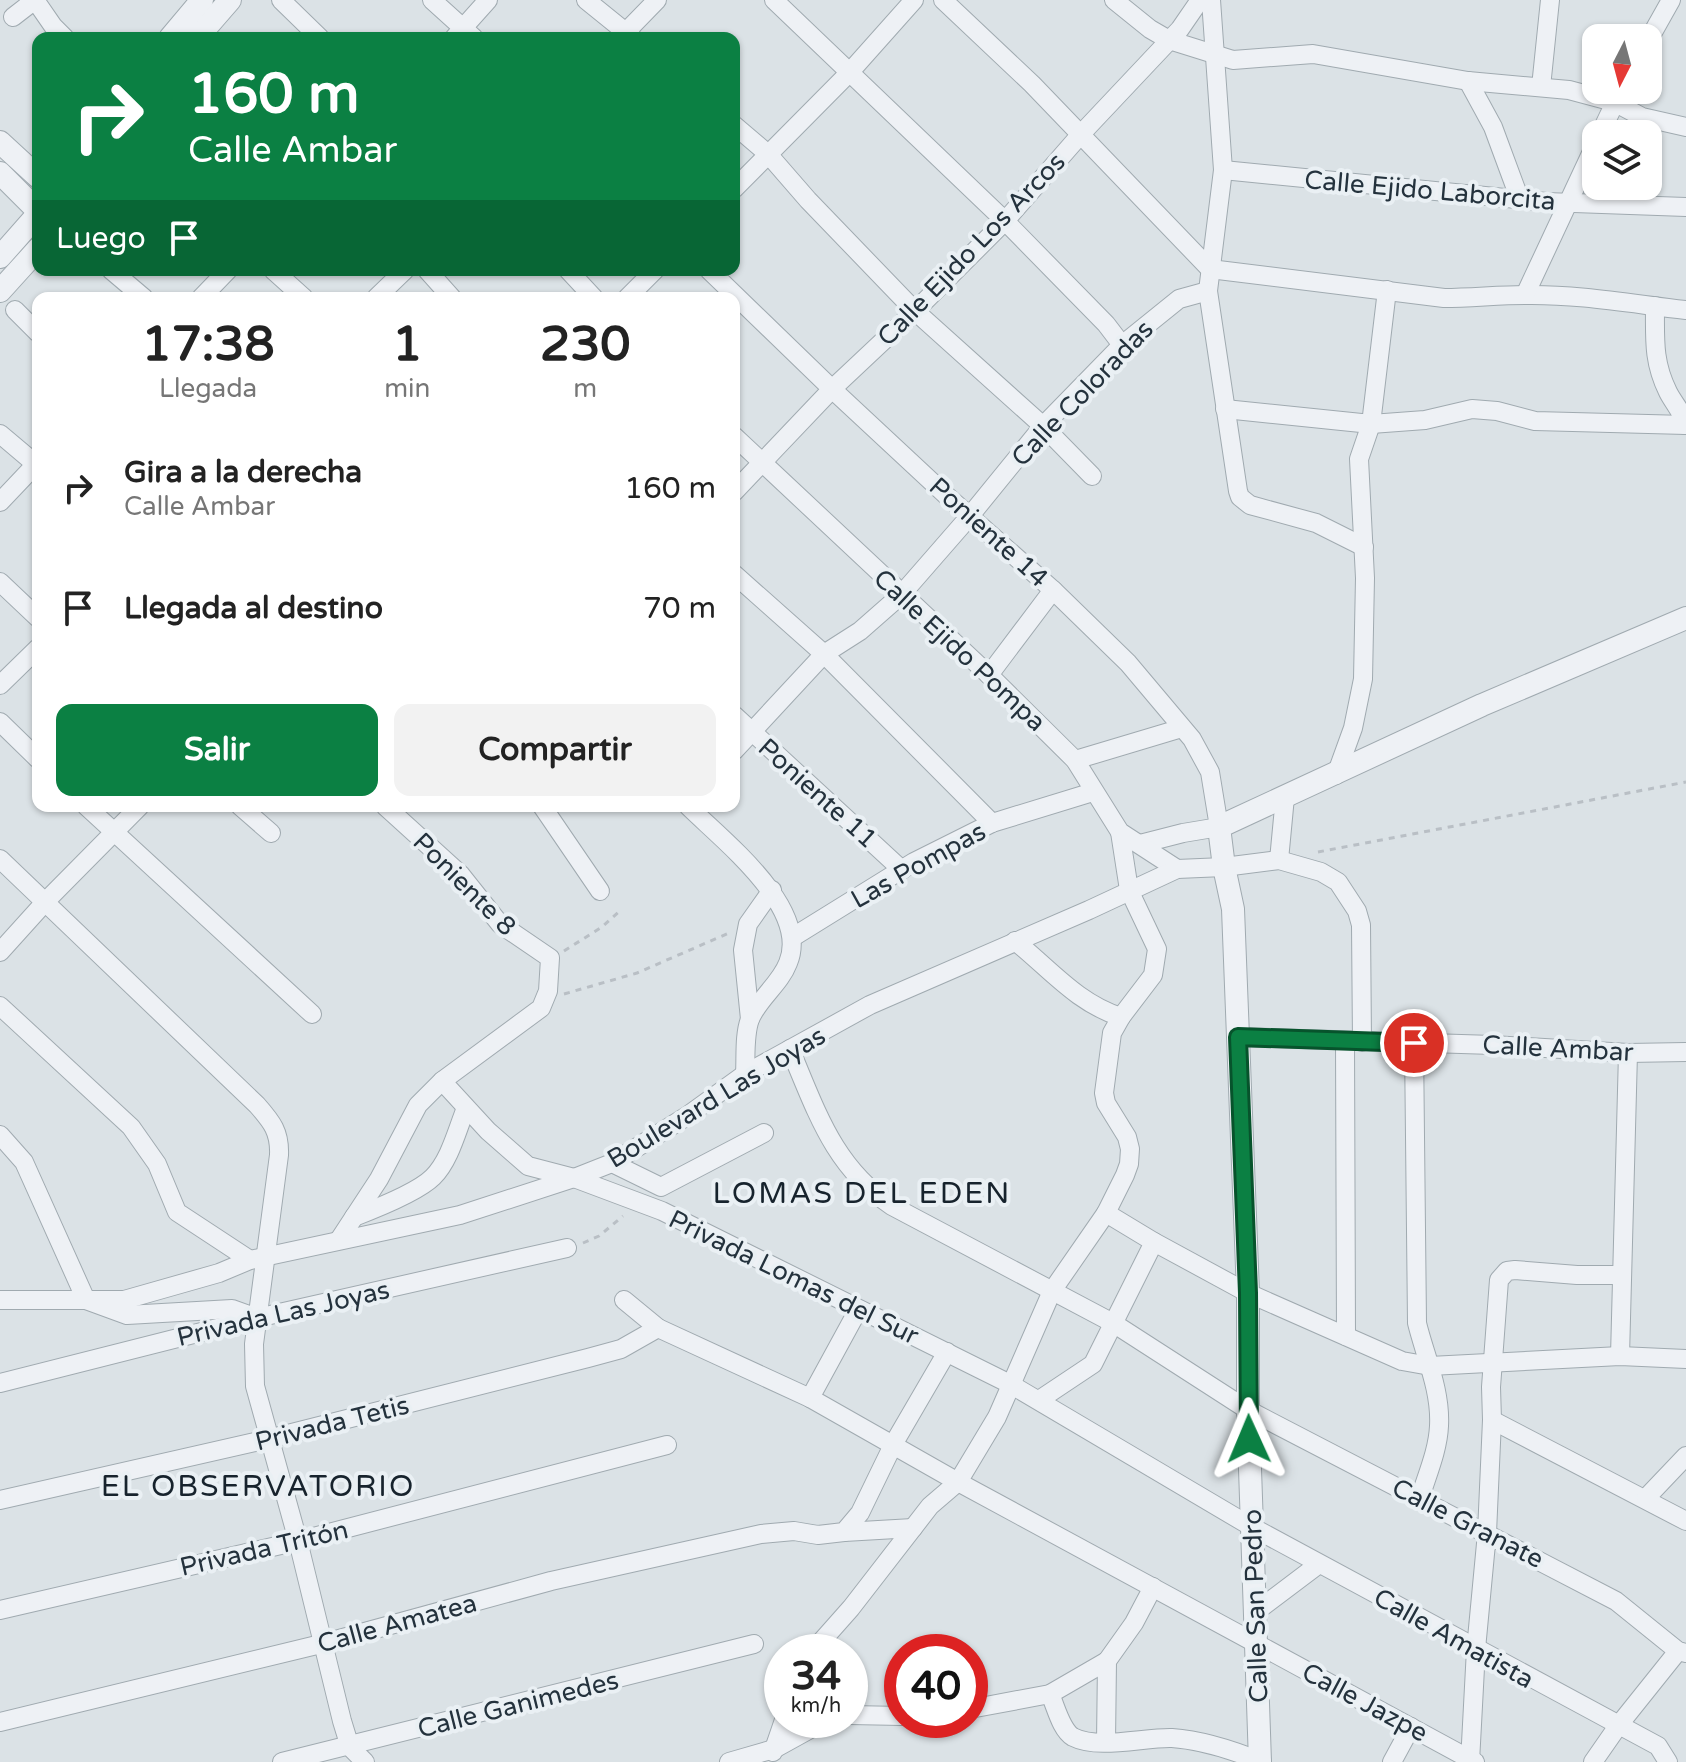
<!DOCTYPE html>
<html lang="es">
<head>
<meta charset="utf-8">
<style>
	:root { --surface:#fff; --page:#f2f2f2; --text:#222; --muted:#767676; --accent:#0b8043 }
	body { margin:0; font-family:"Varela Round",sans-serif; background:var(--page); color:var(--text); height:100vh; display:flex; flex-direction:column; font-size:30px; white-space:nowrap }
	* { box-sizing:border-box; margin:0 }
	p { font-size:26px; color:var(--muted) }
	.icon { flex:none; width:44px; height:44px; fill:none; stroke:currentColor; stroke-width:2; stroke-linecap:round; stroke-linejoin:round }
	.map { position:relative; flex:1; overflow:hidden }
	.panel { position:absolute; left:32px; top:292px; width:708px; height:520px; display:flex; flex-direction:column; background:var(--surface); border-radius:16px; box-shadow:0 2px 6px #0004 }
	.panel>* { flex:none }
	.banner { position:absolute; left:32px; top:32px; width:708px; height:244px; border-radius:16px; box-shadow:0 2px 6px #0004; background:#0b8043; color:#fff; overflow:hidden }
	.needle { width:52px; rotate:186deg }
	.tools { position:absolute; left:1582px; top:24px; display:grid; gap:16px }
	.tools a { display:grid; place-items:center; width:80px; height:80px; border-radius:16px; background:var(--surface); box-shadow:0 2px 6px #0004; font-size:40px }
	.speed { position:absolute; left:764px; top:1634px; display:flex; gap:16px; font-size:40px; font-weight:700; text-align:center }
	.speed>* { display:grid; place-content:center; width:104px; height:104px; border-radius:50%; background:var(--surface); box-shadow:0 2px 6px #0004; line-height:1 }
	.speed small { font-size:20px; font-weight:400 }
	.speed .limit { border:12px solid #d22; background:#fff; color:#111 }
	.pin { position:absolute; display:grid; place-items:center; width:68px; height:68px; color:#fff; margin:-34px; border:4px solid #fff; border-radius:50%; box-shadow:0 2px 8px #0007 }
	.me { position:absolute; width:88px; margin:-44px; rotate:359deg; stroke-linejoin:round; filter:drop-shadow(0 0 6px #0008) }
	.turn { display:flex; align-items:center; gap:28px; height:168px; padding:0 24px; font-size:36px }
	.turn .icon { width:104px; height:104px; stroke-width:2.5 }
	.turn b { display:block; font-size:56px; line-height:68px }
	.then { display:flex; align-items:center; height:76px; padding:0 24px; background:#0003; gap:16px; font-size:30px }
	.eta { display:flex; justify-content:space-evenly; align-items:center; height:136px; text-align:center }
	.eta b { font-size:48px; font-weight:700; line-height:56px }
	.action { display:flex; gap:16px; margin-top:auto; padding:16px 24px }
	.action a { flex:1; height:92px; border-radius:16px; background:var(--accent); color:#fff; font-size:32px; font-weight:700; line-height:92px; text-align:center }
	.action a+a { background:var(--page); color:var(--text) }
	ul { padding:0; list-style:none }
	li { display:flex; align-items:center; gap:24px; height:120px; padding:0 24px }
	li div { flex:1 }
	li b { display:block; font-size:30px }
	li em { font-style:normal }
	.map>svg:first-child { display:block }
</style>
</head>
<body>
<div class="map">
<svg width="1686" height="1762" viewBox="0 0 1686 1762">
	<rect width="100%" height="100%" fill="#dbe2e6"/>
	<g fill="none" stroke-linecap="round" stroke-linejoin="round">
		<defs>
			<g id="minor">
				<path d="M 35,0 L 53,26 L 65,38"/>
				<path d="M 281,0 L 320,38"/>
				<path d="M 432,0 L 474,38"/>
				<path d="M 586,0 L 633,38"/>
				<path d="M 774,0 L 1005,221 L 1106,324 L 1122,345"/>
				<path d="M 943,0 L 1032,84 L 1210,269 L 1444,298 C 1471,298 1498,295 1525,295 C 1578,294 1633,304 1686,310"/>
				<path d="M 1114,0 L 1150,29 L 1169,40 L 1233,60 L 1313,54 L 1468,81 L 1569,90 L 1614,102 L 1642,117 L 1686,127"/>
				<path d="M 1211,0 L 1223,170 L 1208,291 L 1238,491 L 1240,497 L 1250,505 L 1316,523 L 1364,547"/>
				<path d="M 13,17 L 35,0"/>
				<path d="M 454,38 L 488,0"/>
				<path d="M 620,38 L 657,0"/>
				<path d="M 1648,41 L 1671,0"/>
				<path d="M 1468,81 L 1493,127 L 1520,200"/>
				<path d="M 1541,87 L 1550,0"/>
				<path d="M 734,125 L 768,154 L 808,200 L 915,311 L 1043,426 L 1092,476"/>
				<path d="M 1600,134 L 1621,90"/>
				<path d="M 1223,170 L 1546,202 L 1686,207"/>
				<path d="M 734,189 L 849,73 L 914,0"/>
				<path d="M 111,270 L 144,298"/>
				<path d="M 273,270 L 304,298"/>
				<path d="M 427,270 L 452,298"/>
				<path d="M 568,270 L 594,298"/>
				<path d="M 709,270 L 832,389 L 948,497 L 1053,590 L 1128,663 L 1192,739 L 1210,772 L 1219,827 L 1183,833 L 1140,844"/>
				<path d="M 1525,295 L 1596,143"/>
				<path d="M 201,298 L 228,270"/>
				<path d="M 376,298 L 405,270"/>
				<path d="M 627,298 L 655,270"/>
				<path d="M 1655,306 C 1655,339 1653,362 1668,392 C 1674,404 1683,412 1685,425"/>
				<path d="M 15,310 L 38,333"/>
				<path d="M 1225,409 L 1371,424 L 1425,420 L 1472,409 L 1497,411 L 1535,421 L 1686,425"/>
				<path d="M 0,434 L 38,466"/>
				<path d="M 734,436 L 989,675 L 1075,760 L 1120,832 L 1177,869"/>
				<path d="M 734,492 L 832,389 L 915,311 L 1005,221 L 1081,134 L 1180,29 L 1200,0"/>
				<path d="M 0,502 L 38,462"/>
				<path d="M 734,574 L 824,654 L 992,823"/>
				<path d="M 0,582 L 38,618"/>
				<path d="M 989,675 L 1053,590"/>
				<path d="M 0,685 L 38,648"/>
				<path d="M 734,715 L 902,870"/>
				<path d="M 0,722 L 38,759"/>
				<path d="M 734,751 L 824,654 L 860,631 L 901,595 L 969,517 L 1043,426 L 1122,345 L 1179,299 L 1208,291"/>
				<path d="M 1075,760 L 1182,728"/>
				<path d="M 1336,775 L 1353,728 L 1363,679 L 1365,578 L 1359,459 L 1371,424 L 1387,290"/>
				<path d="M 86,806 L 312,1014"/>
				<path d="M 240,806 L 271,833"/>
				<path d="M 542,806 L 600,891"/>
				<path d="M 688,806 C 722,840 811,908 788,963 C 780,984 759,998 750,1019 C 744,1035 746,1056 745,1074"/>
				<path d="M 1120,832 L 1129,890 L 1157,949 L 1153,975 L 1121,1017"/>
				<path d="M 0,859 L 257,1105 C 272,1122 280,1132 279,1155 L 254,1344 L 255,1386 L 298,1541 L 342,1721 L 350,1747 L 365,1762"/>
				<path d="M 1279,860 L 1285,797"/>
				<path d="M 793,937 L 914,862 L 992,823 L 1093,792"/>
				<path d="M 0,952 L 46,901 L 140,806"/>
				<path d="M 0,1006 L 131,1127 L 157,1164 L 177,1212 L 250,1260"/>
				<path d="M 750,1019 L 743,950 L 748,924 L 772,890"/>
				<path d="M 1238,1037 L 1493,1045 L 1628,1053 L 1686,1052"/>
				<path d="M 1345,1041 L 1346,1336"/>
				<path d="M 1414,1043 L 1417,1323 C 1425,1356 1441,1390 1439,1426 C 1438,1450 1427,1475 1420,1498"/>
				<path d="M 790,1049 C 817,1112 833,1166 892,1206 L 1113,1323 L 1248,1410 L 1616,1601 L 1678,1651 L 1686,1653"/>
				<path d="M 442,1081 L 488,1131 L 528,1166 L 574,1178 L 662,1211 L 1010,1384 L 1252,1527 L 1658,1746 L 1668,1762"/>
				<path d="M 0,1135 L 24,1162 L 86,1300 L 127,1315 L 232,1309 L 257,1318"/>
				<path d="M 612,1163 L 661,1187 L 764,1133"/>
				<path d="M 1106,1213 L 1154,1242 L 1248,1293 L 1402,1361 L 1430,1366 L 1620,1356 L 1686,1359"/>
				<path d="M 354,1217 C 375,1209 418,1192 433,1177 C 450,1160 457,1130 466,1108"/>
				<path d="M 339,1240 L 379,1179 L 418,1105 L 442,1081 L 541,1008 L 548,991 L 550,958 L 500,924 L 461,875 L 385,806"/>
				<path d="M 0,1300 L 124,1300 L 219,1273 L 250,1260 L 460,1215 L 574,1178 L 612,1163 L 687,1116 L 745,1074 L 870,1005 L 1089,910 L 1177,869 L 1224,867 L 1279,860 L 1321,872 L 1338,882 L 1357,911 L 1361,925 L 1362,1042"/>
				<path d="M 624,1300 L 658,1328 L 810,1398 L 958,1482 L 1475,1762"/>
				<path d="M 1620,1356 L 1628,1053"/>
				<path d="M 0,1383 L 257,1318 L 567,1248"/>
				<path d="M 810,1398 L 858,1310"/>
				<path d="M 1039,1400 L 1093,1364 L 1154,1242"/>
				<path d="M 1492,1420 L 1686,1521"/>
				<path d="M 1646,1498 L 1686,1456"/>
				<path d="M 0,1500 L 268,1439 L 588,1358 L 621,1349 L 658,1328"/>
				<path d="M 844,1532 L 913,1528"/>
				<path d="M 0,1610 L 298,1541 L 667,1445"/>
				<path d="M 1254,1613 L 1319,1564"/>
				<path d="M 812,1652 L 851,1608 L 930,1506 L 958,1482 L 997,1417 L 1052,1291 L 1106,1213 L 1125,1175 L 1129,1164 L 1130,1149 L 1127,1137 L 1106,1103 L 1104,1093 L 1112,1033 L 1121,1017 C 1077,1003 1050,969 1015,941"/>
				<path d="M 1050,1694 C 1056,1707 1061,1730 1073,1737 C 1098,1750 1145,1737 1172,1738 C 1202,1740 1235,1751 1262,1762"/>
				<path d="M 970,1709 L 1050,1694 L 1107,1661"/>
				<path d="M 850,1715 L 902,1716"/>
				<path d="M 0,1722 L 321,1644 L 551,1581 L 761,1534 L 794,1531 L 818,1535 L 844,1532 L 860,1513 L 894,1443 L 947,1352"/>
				<path d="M 1106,1742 L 1107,1661 L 1134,1623 L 1153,1587"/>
				<path d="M 773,1752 L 784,1720"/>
				<path d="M 282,1762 L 754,1644"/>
				<path d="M 729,1762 L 774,1749 L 812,1728 L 832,1720"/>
				<path d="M 1392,1762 L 1411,1727"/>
				<path d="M 1470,1762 L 1476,1649 L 1487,1533 L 1492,1420 L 1491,1387 L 1499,1280 L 1507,1271 L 1515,1270 L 1577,1275 L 1621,1275"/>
				<path d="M 1593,1762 L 1618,1726 L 1678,1651"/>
			</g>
			<g id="tertiary">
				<path d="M 170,38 L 202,0"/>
				<path d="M 197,38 L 230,0"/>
				<path d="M 0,142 L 38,177"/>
				<path d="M 0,173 L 38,211"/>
				<path d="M 0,257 L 38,214"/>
				<path d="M 0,291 L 38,249"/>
				<path d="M 1260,1762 L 1248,1410 L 1248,1293 L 1233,909 L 1224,867 L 1219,827 L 1482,705 L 1686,618"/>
			</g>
		</defs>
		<!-- minor casing -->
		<use href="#minor" stroke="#a0aab0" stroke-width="20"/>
		<!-- tertiary casing -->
		<use href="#tertiary" stroke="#a0aab0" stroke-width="24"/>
		<!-- path -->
		<g stroke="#b9bfc5" stroke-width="3" stroke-dasharray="6 6" stroke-linecap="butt">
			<path d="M 1318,852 L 1686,782"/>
			<path d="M 564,951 L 602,927 L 622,909"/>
			<path d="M 564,994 L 637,973 L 729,933"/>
			<path d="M 583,1243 L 599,1236 L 623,1216"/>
		</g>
		<!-- minor -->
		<use href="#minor" stroke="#eef1f5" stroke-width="18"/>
		<!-- tertiary -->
		<use href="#tertiary" stroke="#eef1f5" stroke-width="22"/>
	</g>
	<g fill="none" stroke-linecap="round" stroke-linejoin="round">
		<defs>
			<path id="route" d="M 1249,1439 L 1248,1293 L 1238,1037 L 1414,1043"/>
		</defs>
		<!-- route casing -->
		<use href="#route" stroke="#07532c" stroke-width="20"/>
		<!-- route -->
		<use href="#route" stroke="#0b8043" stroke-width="14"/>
	</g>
	<g text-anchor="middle" stroke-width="8" stroke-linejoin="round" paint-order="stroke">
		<!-- street labels -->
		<g font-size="26" fill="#24323d" stroke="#eaf0f4">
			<text transform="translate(1430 190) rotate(5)" y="9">Calle Ejido Laborcita</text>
			<text transform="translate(971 249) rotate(-46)" y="9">Calle Ejido Los Arcos</text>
			<text transform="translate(1082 393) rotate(-46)" y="9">Calle Coloradas</text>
			<text transform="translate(989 532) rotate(42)" y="9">Poniente 14</text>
			<text transform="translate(960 650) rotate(43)" y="9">Calle Ejido Pompa</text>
			<text transform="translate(818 793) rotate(42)" y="9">Poniente 11</text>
			<text transform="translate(918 865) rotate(-29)" y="9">Las Pompas</text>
			<text transform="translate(465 884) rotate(45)" y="9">Poniente 8</text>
			<text transform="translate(1558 1048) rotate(3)" y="9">Calle Ambar</text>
			<text transform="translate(716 1097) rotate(-31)" y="9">Boulevard Las Joyas</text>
			<text transform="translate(794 1277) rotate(26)" y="9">Privada Lomas del Sur</text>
			<text transform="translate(283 1313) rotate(-13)" y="9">Privada Las Joyas</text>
			<text transform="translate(332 1423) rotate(-14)" y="9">Privada Tetis</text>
			<text transform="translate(1468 1523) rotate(27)" y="9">Calle Granate</text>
			<text transform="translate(264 1548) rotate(-13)" y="9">Privada Tritón</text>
			<text transform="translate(1255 1606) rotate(-92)" y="9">Calle San Pedro</text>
			<text transform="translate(397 1623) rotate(-15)" y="9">Calle Amatea</text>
			<text transform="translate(1454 1638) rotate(29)" y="9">Calle Amatista</text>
			<text transform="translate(1365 1702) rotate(28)" y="9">Calle Jazpe</text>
			<text transform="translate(518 1704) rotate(-14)" y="9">Calle Ganimedes</text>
		</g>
		<!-- quarter labels -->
		<g font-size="30" letter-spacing="2" fill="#17232d" stroke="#eaf0f4">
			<text x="862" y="1203">LOMAS DEL EDEN</text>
			<text x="258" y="1496">EL OBSERVATORIO</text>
		</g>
	</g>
</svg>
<div class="tools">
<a><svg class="needle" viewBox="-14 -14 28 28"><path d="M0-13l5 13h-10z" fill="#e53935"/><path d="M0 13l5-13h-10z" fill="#767676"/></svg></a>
<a><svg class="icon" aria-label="layers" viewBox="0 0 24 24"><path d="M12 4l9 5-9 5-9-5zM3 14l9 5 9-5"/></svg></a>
</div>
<div class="speed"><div>34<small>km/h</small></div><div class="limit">40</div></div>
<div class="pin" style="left:1414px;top:1043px;background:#d93025"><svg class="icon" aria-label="arrive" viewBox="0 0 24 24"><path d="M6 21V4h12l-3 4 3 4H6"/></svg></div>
<svg class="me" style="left:1249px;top:1439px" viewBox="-20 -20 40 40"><path d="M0-17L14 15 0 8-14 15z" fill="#0b8043" stroke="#fff" stroke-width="4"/></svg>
<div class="banner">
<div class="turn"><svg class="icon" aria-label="right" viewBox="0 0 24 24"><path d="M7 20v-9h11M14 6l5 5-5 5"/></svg><div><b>160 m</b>Calle Ambar</div></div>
<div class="then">Luego<svg class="icon" aria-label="arrive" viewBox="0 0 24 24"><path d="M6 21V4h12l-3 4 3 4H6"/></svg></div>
</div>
<section class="panel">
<div class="eta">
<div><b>17:38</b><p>Llegada</p></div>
<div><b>1</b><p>min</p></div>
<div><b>230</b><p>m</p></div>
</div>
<ul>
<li><svg class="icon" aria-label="right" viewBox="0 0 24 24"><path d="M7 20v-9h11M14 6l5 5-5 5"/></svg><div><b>Gira a la derecha</b><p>Calle Ambar</p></div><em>160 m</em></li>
<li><svg class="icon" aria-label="arrive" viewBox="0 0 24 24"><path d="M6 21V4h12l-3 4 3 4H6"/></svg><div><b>Llegada al destino</b></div><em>70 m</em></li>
</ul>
<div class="action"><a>Salir</a><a>Compartir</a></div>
</section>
</div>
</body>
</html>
